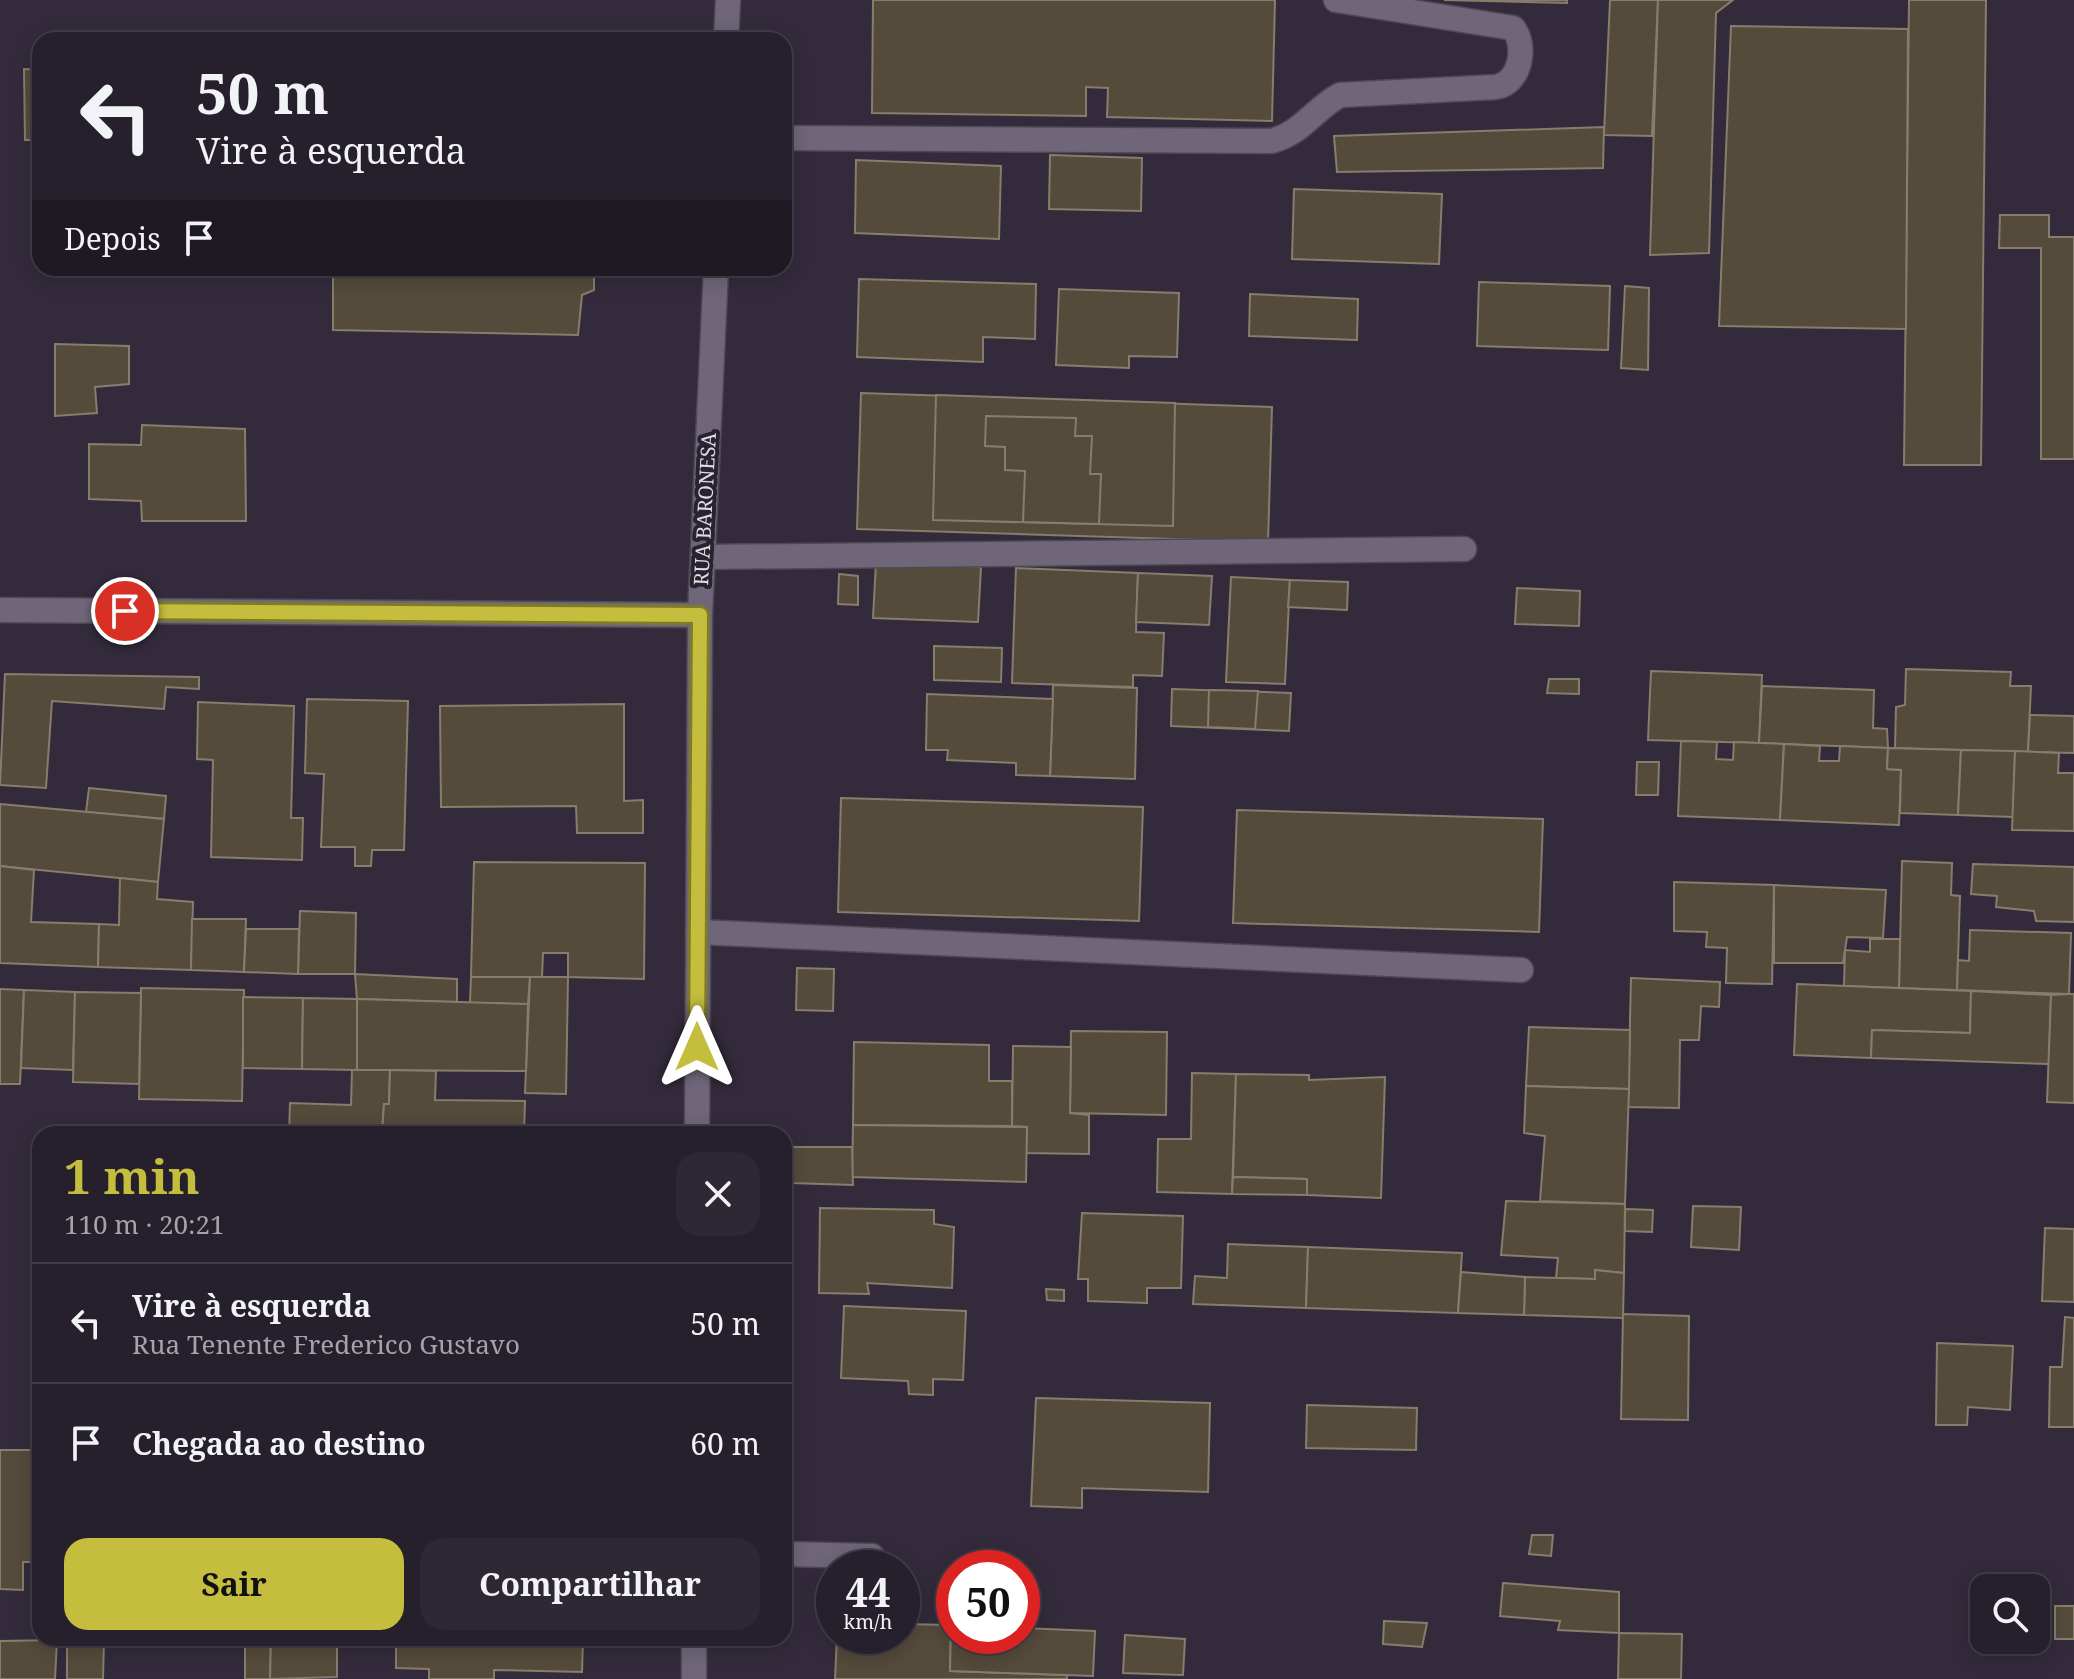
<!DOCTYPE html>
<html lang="pt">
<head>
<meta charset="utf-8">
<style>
	:root { --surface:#26202c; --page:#2e2834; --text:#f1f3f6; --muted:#a4a3a9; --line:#423e48; --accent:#c4bd3e }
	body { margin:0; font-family:"Noto Serif",serif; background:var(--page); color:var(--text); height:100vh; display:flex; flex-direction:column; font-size:30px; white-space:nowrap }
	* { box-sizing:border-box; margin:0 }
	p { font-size:26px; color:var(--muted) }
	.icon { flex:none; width:44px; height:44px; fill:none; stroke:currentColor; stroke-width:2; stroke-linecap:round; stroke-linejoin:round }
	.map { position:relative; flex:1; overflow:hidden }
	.drawer { position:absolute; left:32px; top:1126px; width:760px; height:520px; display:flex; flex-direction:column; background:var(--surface); border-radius:24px; box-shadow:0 4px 20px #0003,0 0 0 2px var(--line) }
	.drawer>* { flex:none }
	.guide { position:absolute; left:32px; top:32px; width:760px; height:244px; border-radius:24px; box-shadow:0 4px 20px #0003,0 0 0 2px var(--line); background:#26202c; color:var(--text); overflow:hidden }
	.fabs { position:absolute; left:1970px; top:1574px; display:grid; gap:16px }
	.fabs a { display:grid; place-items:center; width:80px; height:80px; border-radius:16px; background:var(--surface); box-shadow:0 4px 20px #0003,0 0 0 2px var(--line); font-size:40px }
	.speed { position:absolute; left:816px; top:1550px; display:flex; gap:16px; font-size:40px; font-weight:700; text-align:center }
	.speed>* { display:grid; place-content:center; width:104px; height:104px; border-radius:50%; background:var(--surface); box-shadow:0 4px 20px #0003,0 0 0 2px var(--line); line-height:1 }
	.speed small { font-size:20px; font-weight:400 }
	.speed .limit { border:12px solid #d22; background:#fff; color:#111 }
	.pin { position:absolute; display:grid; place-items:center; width:68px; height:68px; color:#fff; margin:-34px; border:4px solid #fff; border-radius:50%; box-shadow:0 2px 8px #0007 }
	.me { position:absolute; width:88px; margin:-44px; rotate:0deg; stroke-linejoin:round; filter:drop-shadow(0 0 6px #0008) }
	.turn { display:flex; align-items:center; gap:28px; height:168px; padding:0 32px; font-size:36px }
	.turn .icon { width:104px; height:104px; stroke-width:2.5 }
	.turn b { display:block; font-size:56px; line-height:68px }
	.then { display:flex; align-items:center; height:76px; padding:0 32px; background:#0003; gap:16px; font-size:30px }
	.round { display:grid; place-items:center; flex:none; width:84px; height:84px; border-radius:24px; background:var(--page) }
	.overview { display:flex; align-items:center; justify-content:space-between; height:136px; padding:0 32px }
	h1 { font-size:48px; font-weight:700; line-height:60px; color:var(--accent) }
	.primary-button { display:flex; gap:16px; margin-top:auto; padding:16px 32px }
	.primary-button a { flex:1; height:92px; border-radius:24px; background:var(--accent); color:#111; font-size:32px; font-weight:700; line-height:92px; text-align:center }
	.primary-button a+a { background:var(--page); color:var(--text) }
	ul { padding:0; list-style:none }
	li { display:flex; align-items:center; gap:24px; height:120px; padding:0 32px; border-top:2px solid var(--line) }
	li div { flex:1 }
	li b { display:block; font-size:30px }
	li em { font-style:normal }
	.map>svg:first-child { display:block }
</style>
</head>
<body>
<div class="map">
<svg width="2074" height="1679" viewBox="0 0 2074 1679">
	<rect width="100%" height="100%" fill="#332b3b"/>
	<!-- building -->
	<g fill="#554b3b" stroke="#887d6c" stroke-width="2">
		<path d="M 873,0 L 1275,0 L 1272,121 L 1107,117 L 1108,88 L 1086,87 L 1086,116 L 872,113 Z"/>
		<path d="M 1444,0 L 1567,0 L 1567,3 Z"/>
		<path d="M 1610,0 L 1658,0 L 1652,136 L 1604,135 Z"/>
		<path d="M 1658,0 L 1733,0 L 1716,13 L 1709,253 L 1650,255 Z"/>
		<path d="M 1909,0 L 1986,0 L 1981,465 L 1904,465 Z"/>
		<path d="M 1731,26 L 1908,29 L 1906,329 L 1719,326 Z"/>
		<path d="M 369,34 L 624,39 L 369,40 Z"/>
		<path d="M 24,69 L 40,70 L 40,140 L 25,140 Z"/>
		<path d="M 1604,127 L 1603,168 L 1337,172 L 1334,136 Z"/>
		<path d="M 1050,155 L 1142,158 L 1141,211 L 1049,209 Z"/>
		<path d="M 856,160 L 1001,166 L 999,239 L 855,233 Z"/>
		<path d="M 1294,189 L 1442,194 L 1439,264 L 1292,259 Z"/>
		<path d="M 2000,215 L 2049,215 L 2049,237 L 2074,237 L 2074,459 L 2041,459 L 2041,248 L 1999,248 Z"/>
		<path d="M 333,268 L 594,268 L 594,290 L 582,295 L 578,335 L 333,330 Z"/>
		<path d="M 859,279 L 1036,284 L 1035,339 L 983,337 L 983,362 L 857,357 Z"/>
		<path d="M 1479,282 L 1610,286 L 1608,350 L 1477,346 Z"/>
		<path d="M 1625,286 L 1649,288 L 1648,370 L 1621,368 Z"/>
		<path d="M 1059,289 L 1179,293 L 1177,357 L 1129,356 L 1129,368 L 1056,365 Z"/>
		<path d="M 1250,294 L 1358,299 L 1357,340 L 1249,336 Z"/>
		<path d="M 55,344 L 129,346 L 129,384 L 95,387 L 97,413 L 55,416 Z"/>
		<path d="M 861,393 L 1272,407 L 1268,542 L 857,529 Z"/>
		<path d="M 936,395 L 1175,403 L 1173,526 L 933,520 Z"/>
		<path d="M 986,416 L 1076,418 L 1075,436 L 1092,436 L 1090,474 L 1101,474 L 1099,524 L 1023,522 L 1025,471 L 1005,470 L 1005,447 L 985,446 Z"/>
		<path d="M 142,425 L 245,429 L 246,521 L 142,521 L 141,501 L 89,499 L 89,444 L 141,445 Z"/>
		<path d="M 876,562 L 981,567 L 978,622 L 873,618 Z"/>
		<path d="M 1016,568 L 1138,573 L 1136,632 L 1164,633 L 1162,676 L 1133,675 L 1133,687 L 1012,683 Z"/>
		<path d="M 1138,573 L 1212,576 L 1209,625 L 1136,622 Z"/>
		<path d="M 839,574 L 858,576 L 858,605 L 838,604 Z"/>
		<path d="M 1231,577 L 1290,580 L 1285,684 L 1226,682 Z"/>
		<path d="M 1290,580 L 1348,582 L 1347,610 L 1288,607 Z"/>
		<path d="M 1517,588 L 1580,591 L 1579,626 L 1515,624 Z"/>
		<path d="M 934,646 L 1002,648 L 1001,682 L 934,680 Z"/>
		<path d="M 1906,669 L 2011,672 L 2010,686 L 2031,686 L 2028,752 L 1895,748 L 1896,707 L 1905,705 Z"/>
		<path d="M 1651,671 L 1762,675 L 1759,743 L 1648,740 Z"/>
		<path d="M 5,674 L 199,677 L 199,689 L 166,687 L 164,709 L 52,701 L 46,788 L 0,785 Z"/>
		<path d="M 1549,679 L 1579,679 L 1579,694 L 1547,693 Z"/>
		<path d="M 1053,685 L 1137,688 L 1135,779 L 1050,776 Z"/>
		<path d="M 1762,686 L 1874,690 L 1873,728 L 1887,729 L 1888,748 L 1759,743 Z"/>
		<path d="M 1172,689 L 1291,693 L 1289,731 L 1171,726 Z"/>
		<path d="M 1209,690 L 1258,691 L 1255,729 L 1208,727 Z"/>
		<path d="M 927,694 L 1053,699 L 1050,776 L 1016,775 L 1016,763 L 947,760 L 948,750 L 926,750 Z"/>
		<path d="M 307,699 L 408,701 L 404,850 L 372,850 L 371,866 L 355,866 L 355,847 L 321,847 L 324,774 L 305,773 Z"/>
		<path d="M 198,702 L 294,706 L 291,818 L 303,818 L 302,860 L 211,857 L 213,760 L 197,759 Z"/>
		<path d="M 624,704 L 624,801 L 643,800 L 643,833 L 577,833 L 576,806 L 441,807 L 440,706 Z"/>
		<path d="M 2030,715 L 2074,716 L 2074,753 L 2028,752 Z"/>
		<path d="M 1681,741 L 1717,742 L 1716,759 L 1733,760 L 1734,742 L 1784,744 L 1780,820 L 1678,816 Z"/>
		<path d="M 1784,744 L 1820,746 L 1819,761 L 1839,761 L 1840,746 L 1888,748 L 1887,769 L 1901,770 L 1899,825 L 1780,820 Z"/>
		<path d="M 1888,748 L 1961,750 L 1958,815 L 1900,813 L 1901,770 L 1887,769 Z"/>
		<path d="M 1961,750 L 2015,751 L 2013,817 L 1958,815 Z"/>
		<path d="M 2015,751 L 2059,753 L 2058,773 L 2074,773 L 2074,831 L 2012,830 Z"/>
		<path d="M 1637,762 L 1659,762 L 1658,795 L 1636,795 Z"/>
		<path d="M 89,788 L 166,796 L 164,819 L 86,812 Z"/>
		<path d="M 841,798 L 1143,807 L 1139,921 L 838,912 Z"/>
		<path d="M 0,804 L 164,819 L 158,882 L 0,866 Z"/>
		<path d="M 1237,810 L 1543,819 L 1539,932 L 1233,923 Z"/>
		<path d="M 1902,861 L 1952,863 L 1951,895 L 1960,896 L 1957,990 L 1899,988 Z"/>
		<path d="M 474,862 L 645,863 L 644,979 L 568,977 L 568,953 L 543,953 L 542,978 L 471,977 Z"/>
		<path d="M 1973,864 L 2074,867 L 2074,922 L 2036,921 L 2034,911 L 1996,907 L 1997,896 L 1971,894 Z"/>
		<path d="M 0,866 L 34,870 L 31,922 L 99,924 L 98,967 L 0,963 Z"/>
		<path d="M 120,878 L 158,882 L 157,899 L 193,902 L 191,970 L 98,967 L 99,924 L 119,925 Z"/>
		<path d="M 1674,882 L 1774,885 L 1772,984 L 1726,983 L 1727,948 L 1706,947 L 1707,932 L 1674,931 Z"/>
		<path d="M 1774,885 L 1886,890 L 1883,938 L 1847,937 L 1843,963 L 1774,963 Z"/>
		<path d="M 300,911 L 356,913 L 355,974 L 298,974 Z"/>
		<path d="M 192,919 L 246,919 L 244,972 L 191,970 Z"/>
		<path d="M 246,929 L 299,929 L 298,974 L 244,972 Z"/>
		<path d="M 1970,930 L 2071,933 L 2069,994 L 1957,990 L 1958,960 L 1969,961 Z"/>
		<path d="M 1870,939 L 1900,939 L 1899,988 L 1844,986 L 1845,950 L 1870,952 Z"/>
		<path d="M 797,968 L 834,969 L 833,1011 L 796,1010 Z"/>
		<path d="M 355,974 L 457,979 L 457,1002 L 357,999 Z"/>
		<path d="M 471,977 L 530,977 L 528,1004 L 470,1003 Z"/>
		<path d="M 530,977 L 568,977 L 566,1094 L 525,1093 Z"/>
		<path d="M 1631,978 L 1720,982 L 1719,1007 L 1701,1006 L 1699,1040 L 1680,1040 L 1679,1108 L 1628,1107 Z"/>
		<path d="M 1797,984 L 1971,991 L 1970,1033 L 1872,1030 L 1871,1058 L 1794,1055 Z"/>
		<path d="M 141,988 L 244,990 L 242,1101 L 139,1099 Z"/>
		<path d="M 0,989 L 24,990 L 20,1084 L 0,1084 Z"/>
		<path d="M 24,990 L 75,992 L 73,1070 L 21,1068 Z"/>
		<path d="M 1971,991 L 2051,995 L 2049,1064 L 1871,1058 L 1872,1030 L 1970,1033 Z"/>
		<path d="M 75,992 L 141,993 L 139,1084 L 73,1082 Z"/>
		<path d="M 2069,994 L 2074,994 L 2074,1103 L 2047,1102 L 2051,995 Z"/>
		<path d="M 243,997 L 303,998 L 302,1069 L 243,1068 Z"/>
		<path d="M 303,998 L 357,999 L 357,1070 L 302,1069 Z"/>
		<path d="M 357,999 L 528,1004 L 526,1071 L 357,1070 Z"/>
		<path d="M 1529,1027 L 1630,1030 L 1629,1089 L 1526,1086 Z"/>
		<path d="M 1071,1031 L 1167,1032 L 1166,1115 L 1070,1113 Z"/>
		<path d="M 854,1042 L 989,1045 L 989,1081 L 1012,1081 L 1012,1126 L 853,1125 Z"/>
		<path d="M 1013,1046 L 1071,1047 L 1070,1113 L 1089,1115 L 1089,1154 L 1026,1153 L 1027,1127 L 1012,1126 Z"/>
		<path d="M 352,1070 L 390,1070 L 389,1104 L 384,1104 L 382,1134 L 289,1134 L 290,1103 L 351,1105 Z"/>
		<path d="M 390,1070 L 436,1071 L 435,1100 L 525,1101 L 524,1134 L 382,1134 L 384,1104 L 389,1104 Z"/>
		<path d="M 1192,1073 L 1236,1074 L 1232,1194 L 1157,1192 L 1158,1139 L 1191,1139 Z"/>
		<path d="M 1236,1074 L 1309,1075 L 1309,1080 L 1385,1077 L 1381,1198 L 1307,1195 L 1307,1179 L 1233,1177 Z"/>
		<path d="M 1526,1086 L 1629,1089 L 1625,1204 L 1540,1201 L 1545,1136 L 1524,1133 Z"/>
		<path d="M 853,1125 L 1027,1127 L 1026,1182 L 852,1177 Z"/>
		<path d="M 793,1147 L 852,1147 L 853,1185 L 791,1183 Z"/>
		<path d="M 1233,1177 L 1307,1179 L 1307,1195 L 1232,1194 Z"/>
		<path d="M 1506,1201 L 1625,1204 L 1624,1273 L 1595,1270 L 1595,1279 L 1556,1278 L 1558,1258 L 1501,1255 Z"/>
		<path d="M 1693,1206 L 1741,1207 L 1739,1250 L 1691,1247 Z"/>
		<path d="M 820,1208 L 934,1210 L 934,1224 L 954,1227 L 952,1288 L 867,1283 L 869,1294 L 819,1293 Z"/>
		<path d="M 1625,1209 L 1653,1210 L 1652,1232 L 1625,1231 Z"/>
		<path d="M 1082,1213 L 1183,1216 L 1181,1288 L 1147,1288 L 1147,1303 L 1088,1301 L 1088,1279 L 1078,1279 Z"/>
		<path d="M 2045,1228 L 2074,1229 L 2074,1302 L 2042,1301 Z"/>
		<path d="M 1228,1244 L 1308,1247 L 1306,1308 L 1193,1304 L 1195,1276 L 1227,1278 Z"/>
		<path d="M 1308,1247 L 1462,1253 L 1458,1313 L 1306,1308 Z"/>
		<path d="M 1595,1270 L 1624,1273 L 1623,1318 L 1524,1315 L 1525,1277 L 1595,1279 Z"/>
		<path d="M 1461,1272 L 1525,1277 L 1524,1315 L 1458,1313 Z"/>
		<path d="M 1046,1289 L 1064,1290 L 1064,1301 L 1047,1300 Z"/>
		<path d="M 844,1306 L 966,1311 L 963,1380 L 933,1379 L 933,1395 L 909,1394 L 908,1381 L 841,1378 Z"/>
		<path d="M 1623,1314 L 1689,1316 L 1688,1420 L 1621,1419 Z"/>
		<path d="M 2065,1317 L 2074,1318 L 2074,1427 L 2049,1427 L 2050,1367 L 2062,1367 Z"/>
		<path d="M 1937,1343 L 2013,1346 L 2010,1410 L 1968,1407 L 1967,1425 L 1936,1425 Z"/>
		<path d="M 1036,1398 L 1210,1403 L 1208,1492 L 1082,1488 L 1082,1508 L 1031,1506 Z"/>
		<path d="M 1307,1405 L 1417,1408 L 1416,1450 L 1306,1448 Z"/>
		<path d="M 0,1450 L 40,1450 L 40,1562 L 23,1562 L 23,1590 L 0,1589 Z"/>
		<path d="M 1532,1535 L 1553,1535 L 1551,1556 L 1529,1554 Z"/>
		<path d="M 1503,1583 L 1619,1592 L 1619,1633 L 1558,1630 L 1560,1621 L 1500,1616 Z"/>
		<rect x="2055" y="1606" width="19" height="33"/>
		<path d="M 1384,1621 L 1427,1623 L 1422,1647 L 1383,1644 Z"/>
		<path d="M 902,1624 L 951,1625 L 950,1671 L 1067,1675 L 1067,1679 L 835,1679 L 837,1636 L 902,1636 Z"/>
		<path d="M 951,1625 L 954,1626 L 954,1636 L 1022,1636 L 1022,1628 L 1095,1631 L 1093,1676 L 950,1671 Z"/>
		<path d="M 1619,1633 L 1682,1634 L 1681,1679 L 1618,1679 Z"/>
		<path d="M 1125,1635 L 1185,1639 L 1183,1675 L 1123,1673 Z"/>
		<path d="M 245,1638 L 271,1638 L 270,1679 L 245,1679 Z"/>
		<path d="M 271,1638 L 337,1638 L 337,1677 L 270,1679 Z"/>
		<path d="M 396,1638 L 583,1638 L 582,1672 L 494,1670 L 494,1679 L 429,1679 L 429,1669 L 396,1668 Z"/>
		<path d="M 57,1640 L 55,1679 L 0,1679 L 0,1641 Z"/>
		<path d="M 67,1640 L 104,1640 L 103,1679 L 67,1679 Z"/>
	</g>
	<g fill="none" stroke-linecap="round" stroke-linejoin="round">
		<defs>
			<g id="lane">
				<path d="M 784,138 L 1272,141 C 1302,133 1314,109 1340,95 L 1496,87 C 1521,83 1527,45 1513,28 L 1336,0"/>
				<path d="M 703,557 L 1464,549"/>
				<path d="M 698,932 L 1521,970"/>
				<path d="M 784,1554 L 872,1556"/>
			</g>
			<path id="street" d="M 0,610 L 700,615"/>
			<g id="secondary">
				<path d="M 726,40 L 728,0"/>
				<path d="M 697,1134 L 700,615 L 716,268"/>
				<path d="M 694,1679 L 694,1638"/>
			</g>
		</defs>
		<!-- lane casing -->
		<use href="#lane" stroke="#4e4854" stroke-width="27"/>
		<!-- street casing -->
		<use href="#street" stroke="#4e4854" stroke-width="27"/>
		<!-- secondary casing -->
		<use href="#secondary" stroke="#4e4854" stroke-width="27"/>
		<!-- lane -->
		<use href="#lane" stroke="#6f6779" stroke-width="24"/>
		<!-- street -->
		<use href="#street" stroke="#6f6779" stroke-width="24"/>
		<!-- secondary -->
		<use href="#secondary" stroke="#6f6779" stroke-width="24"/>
	</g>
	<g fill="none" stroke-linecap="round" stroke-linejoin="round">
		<defs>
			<path id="route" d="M 125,611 L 700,615 L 697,1047"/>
		</defs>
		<!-- route casing -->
		<use href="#route" stroke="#7f7b28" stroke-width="20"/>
		<!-- route -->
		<use href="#route" stroke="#c4bd3e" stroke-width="14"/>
	</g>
	<g text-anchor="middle" stroke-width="8" stroke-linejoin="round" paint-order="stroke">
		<!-- street labels -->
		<g font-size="20" fill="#e0dbe5" stroke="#292230">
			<text transform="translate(705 509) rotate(-87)" y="7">RUA BARONESA</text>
		</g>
	</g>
</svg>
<div class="fabs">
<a><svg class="icon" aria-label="search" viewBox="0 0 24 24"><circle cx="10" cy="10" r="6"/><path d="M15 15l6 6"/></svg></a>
</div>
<div class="speed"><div>44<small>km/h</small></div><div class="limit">50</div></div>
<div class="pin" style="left:125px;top:611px;background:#d93025"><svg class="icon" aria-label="arrive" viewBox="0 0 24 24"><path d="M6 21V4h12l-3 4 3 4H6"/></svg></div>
<svg class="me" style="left:697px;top:1047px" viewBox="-20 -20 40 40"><path d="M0-17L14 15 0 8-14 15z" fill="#c4bd3e" stroke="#fff" stroke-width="4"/></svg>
<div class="guide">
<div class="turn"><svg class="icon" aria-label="left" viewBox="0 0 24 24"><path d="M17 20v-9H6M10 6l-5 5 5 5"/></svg><div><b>50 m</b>Vire à esquerda</div></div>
<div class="then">Depois<svg class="icon" aria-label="arrive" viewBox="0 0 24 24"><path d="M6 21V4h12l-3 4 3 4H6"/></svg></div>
</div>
<section class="drawer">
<div class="overview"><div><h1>1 min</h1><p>110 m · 20:21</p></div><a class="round"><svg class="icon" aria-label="close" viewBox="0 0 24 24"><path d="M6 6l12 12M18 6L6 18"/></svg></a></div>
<ul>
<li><svg class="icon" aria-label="left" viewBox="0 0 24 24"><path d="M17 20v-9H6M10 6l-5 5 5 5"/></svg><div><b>Vire à esquerda</b><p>Rua Tenente Frederico Gustavo</p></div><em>50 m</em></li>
<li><svg class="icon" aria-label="arrive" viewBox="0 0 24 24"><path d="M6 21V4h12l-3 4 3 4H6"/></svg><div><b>Chegada ao destino</b></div><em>60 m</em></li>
</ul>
<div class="primary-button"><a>Sair</a><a>Compartilhar</a></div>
</section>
</div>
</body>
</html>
